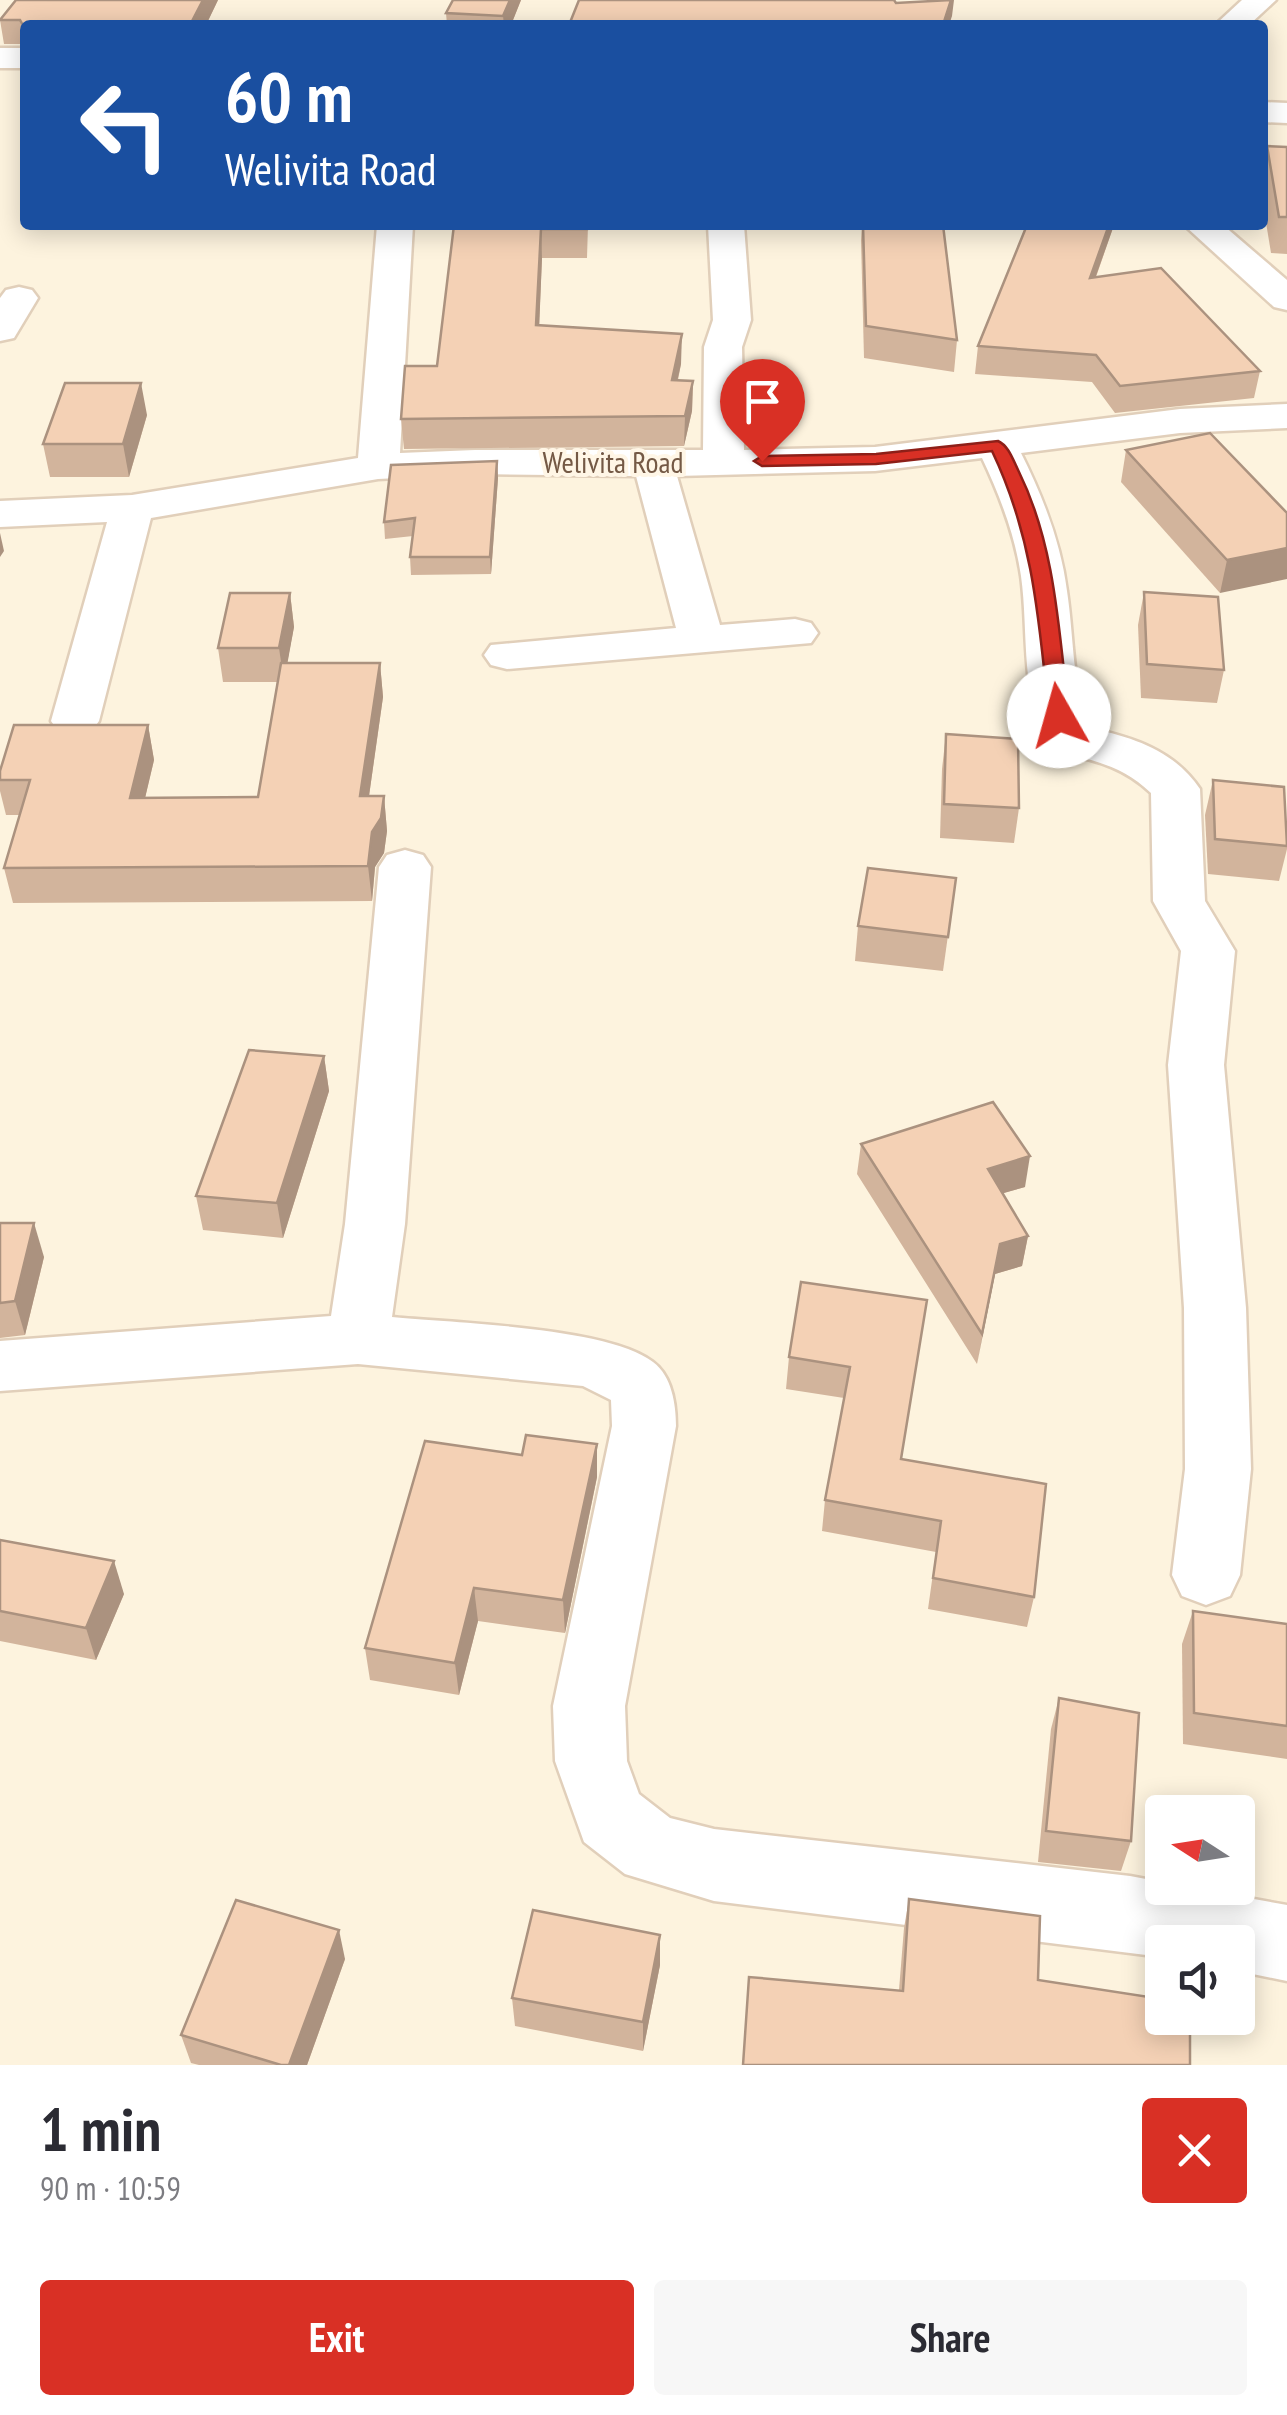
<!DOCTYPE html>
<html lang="en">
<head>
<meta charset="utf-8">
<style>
	:root { --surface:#fff; --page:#f7f7f7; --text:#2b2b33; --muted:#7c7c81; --accent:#d93025 }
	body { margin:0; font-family:"PT Sans Narrow",sans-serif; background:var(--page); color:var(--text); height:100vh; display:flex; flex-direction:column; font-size:38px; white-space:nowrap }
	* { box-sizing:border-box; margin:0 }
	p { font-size:32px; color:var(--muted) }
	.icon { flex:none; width:55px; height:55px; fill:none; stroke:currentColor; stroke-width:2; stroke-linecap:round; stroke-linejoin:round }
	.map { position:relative; height:2065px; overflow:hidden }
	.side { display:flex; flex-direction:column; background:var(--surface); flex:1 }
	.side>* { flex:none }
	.hud { position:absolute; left:20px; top:20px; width:1248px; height:210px; border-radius:10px; box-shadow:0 5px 25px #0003; background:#1a4fa0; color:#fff; overflow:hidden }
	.needle { width:65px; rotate:282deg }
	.controls { position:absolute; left:1145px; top:1795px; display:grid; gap:20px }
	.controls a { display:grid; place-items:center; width:110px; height:110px; border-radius:10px; background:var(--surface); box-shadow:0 5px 25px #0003; font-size:50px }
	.pin { position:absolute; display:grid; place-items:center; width:85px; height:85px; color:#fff; margin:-102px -42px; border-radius:50% 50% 50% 0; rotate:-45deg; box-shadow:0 0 10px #0007 }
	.pin .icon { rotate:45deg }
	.me { position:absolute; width:110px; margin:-55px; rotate:353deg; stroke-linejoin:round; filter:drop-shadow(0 0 8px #0008) }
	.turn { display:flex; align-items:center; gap:35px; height:210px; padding:0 40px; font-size:45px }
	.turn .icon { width:130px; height:130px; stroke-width:2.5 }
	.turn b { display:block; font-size:70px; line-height:85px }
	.round { display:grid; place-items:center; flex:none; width:105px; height:105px; border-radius:10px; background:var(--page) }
	.summary { display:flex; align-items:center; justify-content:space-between; height:170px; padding:0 40px }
	h1 { font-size:60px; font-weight:800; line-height:75px }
	.button { display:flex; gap:20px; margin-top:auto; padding:20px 40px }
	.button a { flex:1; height:115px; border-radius:10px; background:var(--accent); color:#fff; font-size:40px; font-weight:800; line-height:115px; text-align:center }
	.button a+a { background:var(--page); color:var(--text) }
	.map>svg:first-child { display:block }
</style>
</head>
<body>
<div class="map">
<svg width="1287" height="2065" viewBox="0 0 1287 2065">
	<rect width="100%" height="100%" fill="#fdf3de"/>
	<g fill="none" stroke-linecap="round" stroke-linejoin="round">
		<defs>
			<g id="minor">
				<path d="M 1242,0 L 1276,0 L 1249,25 L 1215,25 Z"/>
				<rect x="0" y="48" width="25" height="20"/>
				<path d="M 1262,102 L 1287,103 L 1287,123 L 1262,122 Z"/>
				<path d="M 377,225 L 413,225 L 400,453 L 475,450 L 703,450 L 704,347 L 713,320 L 708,225 L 744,225 L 751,320 L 742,347 L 744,450 L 875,447 L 1180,409 L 1287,404 L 1287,428 L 1180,433 L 1021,453 C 1043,497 1061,543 1067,591 C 1074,637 1072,685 1089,728 C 1132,737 1174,750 1200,789 L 1205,901 L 1235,951 L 1224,1065 L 1246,1308 L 1251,1469 L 1240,1575 L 1230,1596 L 1206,1605 L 1182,1596 L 1172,1575 L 1185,1469 L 1184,1308 L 1168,1065 L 1181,951 L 1153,901 L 1151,793 C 1121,764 1090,760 1052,750 C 1019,702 1029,632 1021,576 C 1015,535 1000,496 982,458 L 875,471 L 677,476 L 720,625 L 795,619 L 811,623 L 818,633 L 811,643 L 507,669 L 491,665 L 484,655 L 491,645 L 676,628 L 636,476 L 475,474 L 378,479 L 151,518 L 99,721 L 92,731 L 75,736 L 58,731 L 51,721 L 107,522 L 0,527 L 0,501 L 132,495 L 358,458 Z"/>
				<path d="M 1184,225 L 1223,225 L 1287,280 L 1287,310 L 1274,307 Z"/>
				<path d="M 19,287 L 32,290 L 38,298 L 14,338 L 0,341 L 0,298 L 6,290 Z"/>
				<path d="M 405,850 L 423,855 L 431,867 L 405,1224 L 392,1317 C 452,1323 609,1327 653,1362 C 672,1376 676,1405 676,1426 L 625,1706 L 627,1761 L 639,1794 L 670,1818 L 714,1829 L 1130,1876 L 1162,1882 L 1162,1888 L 1193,1888 L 1287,1905 L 1287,1981 L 1238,1971 L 1238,1942 L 1162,1942 L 1162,1957 L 714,1901 L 625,1874 L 584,1842 L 555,1761 L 553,1706 L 612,1426 L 611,1400 L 583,1386 L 358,1364 L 0,1391 L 0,1341 L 331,1316 L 345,1224 L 379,867 L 387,855 Z"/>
			</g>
		</defs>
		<!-- minor casing -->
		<use href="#minor" stroke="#e1cfba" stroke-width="5"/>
		<!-- minor -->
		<use href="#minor" fill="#fff" fill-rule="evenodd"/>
	</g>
	<!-- wall -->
	<g fill="#d2b49c">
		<path d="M 16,0 L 218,0 L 206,25 L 25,25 L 25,44 L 4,44 L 0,20 Z"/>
		<path d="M 521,0 L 511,25 L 447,25 L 446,13 Z"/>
		<path d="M 1267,146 L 1287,147 L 1287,254 L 1271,253 L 1262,198 L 1262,167 Z"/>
		<path d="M 454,225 L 588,225 L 587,258 L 542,258 L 539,326 L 681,364 L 678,380 L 693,381 L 692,411 L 684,446 L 404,449 L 401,419 L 437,366 Z"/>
		<path d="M 862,225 L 943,225 L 957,340 L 954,372 L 864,358 L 861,240 Z"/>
		<path d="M 1027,225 L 1114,225 L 1096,277 L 1260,371 L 1254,398 L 1115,413 L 1092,382 L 975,374 L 978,346 Z"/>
		<path d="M 147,415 L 129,477 L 50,477 L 43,444 Z"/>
		<path d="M 1126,450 L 1287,513 L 1220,593 L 1121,482 Z"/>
		<path d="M 497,461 L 498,478 L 491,574 L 411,575 L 410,557 L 413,536 L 385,539 L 384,522 Z"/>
		<path d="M 1144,592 L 1224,670 L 1217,703 L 1141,698 L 1138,625 Z"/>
		<path d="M 290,593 L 294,627 L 287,663 L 380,663 L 383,697 L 369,796 L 384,796 L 387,831 L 384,853 L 375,867 L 372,901 L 13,903 L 4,868 L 20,815 L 6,815 L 0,791 L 0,771 L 148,725 L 154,760 L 145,798 L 258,797 L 277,682 L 223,682 L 218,648 Z"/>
		<path d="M 946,734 L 1019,808 L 1014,843 L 940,838 L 942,769 Z"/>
		<path d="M 1213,780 L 1287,836 L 1287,849 L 1279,881 L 1208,874 L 1205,815 Z"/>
		<path d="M 956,878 L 943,971 L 855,961 L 858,926 Z"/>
		<path d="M 324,1056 L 329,1091 L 283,1238 L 203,1230 L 196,1196 Z"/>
		<path d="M 861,1144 L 1025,1187 L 1003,1193 L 1028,1236 L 1022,1266 L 995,1274 L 977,1364 L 857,1174 Z"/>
		<path d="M 0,1223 L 44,1257 L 25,1335 L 0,1338 Z"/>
		<path d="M 801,1282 L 902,1459 L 1034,1597 L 1027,1627 L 928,1609 L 936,1552 L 822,1531 L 825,1500 L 844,1398 L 786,1389 L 789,1357 Z"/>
		<path d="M 597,1444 L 597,1477 L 565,1633 L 478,1621 L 459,1695 L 370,1680 L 365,1648 L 522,1455 Z"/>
		<path d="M 0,1540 L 124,1594 L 96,1660 L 0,1641 Z"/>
		<path d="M 1193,1611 L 1287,1624 L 1287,1759 L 1183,1744 L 1182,1644 Z"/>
		<path d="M 1059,1698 L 1131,1841 L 1121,1871 L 1038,1862 L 1051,1729 Z"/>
		<path d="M 909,1899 L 1038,1980 L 899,1990 L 904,1928 Z"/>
		<path d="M 345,1959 L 307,2065 L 199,2065 L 191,2063 L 181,2035 Z"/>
		<path d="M 660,1965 L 643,2051 L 515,2026 L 512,1998 Z"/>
	</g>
	<!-- shaded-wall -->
	<g fill="#ab927f">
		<path d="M 203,0 L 218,0 L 206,25 L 190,25 Z"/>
		<path d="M 510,0 L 521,0 L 511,25 L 504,25 L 503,16 Z"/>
		<path d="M 951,0 L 954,0 L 952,16 L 949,25 L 943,25 Z"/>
		<path d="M 1109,225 L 1114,225 L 1086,304 L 1090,278 Z"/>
		<path d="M 541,229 L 542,258 L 538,355 L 536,325 Z"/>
		<path d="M 682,334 L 681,364 L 671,409 L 672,380 Z"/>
		<path d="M 693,381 L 692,411 L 684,446 L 685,416 Z"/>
		<path d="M 141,383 L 147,415 L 129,477 L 123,444 Z"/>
		<path d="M 497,461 L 498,478 L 491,574 L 490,557 Z"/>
		<path d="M 0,533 L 4,551 L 0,557 Z"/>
		<path d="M 1287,548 L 1287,579 L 1220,593 L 1227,560 Z"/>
		<path d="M 290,593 L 294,627 L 284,682 L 279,648 Z"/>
		<path d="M 380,663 L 383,697 L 364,831 L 360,796 Z"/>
		<path d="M 148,725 L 154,760 L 137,832 L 130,798 Z"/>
		<path d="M 384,796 L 387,831 L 384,853 L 375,867 L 372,901 L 368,866 L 372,832 Z"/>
		<path d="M 324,1056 L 329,1091 L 283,1238 L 277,1203 Z"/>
		<path d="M 1030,1156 L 1025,1187 L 983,1199 L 988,1169 Z"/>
		<path d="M 34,1223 L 44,1257 L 25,1335 L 15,1301 Z"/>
		<path d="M 1028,1236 L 1022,1266 L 995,1274 L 977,1364 L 1000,1244 Z"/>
		<path d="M 597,1444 L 597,1477 L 565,1633 L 563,1600 Z"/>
		<path d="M 114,1561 L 124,1594 L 96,1660 L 86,1628 Z"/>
		<path d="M 474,1588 L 478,1621 L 459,1695 L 455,1663 Z"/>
		<path d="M 339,1930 L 345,1959 L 307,2065 L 289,2065 Z"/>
		<path d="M 660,1935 L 660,1965 L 643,2051 L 643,2022 Z"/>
	</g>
	<!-- building -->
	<g fill="#f4d1b5" stroke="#ab927f" stroke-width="2.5">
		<path d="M 16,0 L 203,0 L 190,25 L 25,25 L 25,29 L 20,20 L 0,20 Z"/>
		<path d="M 453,0 L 510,0 L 503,16 L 446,13 Z"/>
		<path d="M 579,0 L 894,0 L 896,3 L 951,0 L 943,25 L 569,25 Z"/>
		<path d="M 1267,146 L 1287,147 L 1287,217 L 1279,217 Z"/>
		<path d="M 454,225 L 587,225 L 587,229 L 541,229 L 536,325 L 682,334 L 672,380 L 693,381 L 685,416 L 401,419 L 405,366 L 437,366 Z"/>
		<path d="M 863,225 L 943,225 L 957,340 L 866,326 Z"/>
		<path d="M 1027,225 L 1109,225 L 1090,278 L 1161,268 L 1260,371 L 1120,386 L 1096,355 L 978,346 Z"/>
		<path d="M 65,383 L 141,383 L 123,444 L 43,444 Z"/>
		<path d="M 1210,433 L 1287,513 L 1287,548 L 1227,560 L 1126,450 Z"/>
		<path d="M 497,461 L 490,557 L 410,557 L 415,518 L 384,522 L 391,465 Z"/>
		<path d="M 1144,592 L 1218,597 L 1224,670 L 1147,664 Z"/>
		<path d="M 230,593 L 290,593 L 279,648 L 218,648 Z"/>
		<path d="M 281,663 L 380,663 L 360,796 L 384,796 L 381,818 L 372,832 L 368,866 L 4,868 L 30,780 L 0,780 L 0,771 L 14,725 L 148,725 L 130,798 L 258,797 Z"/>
		<path d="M 946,734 L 1018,739 L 1019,808 L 944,804 Z"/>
		<path d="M 1213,780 L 1284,787 L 1287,846 L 1215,839 Z"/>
		<path d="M 868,868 L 956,878 L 948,937 L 858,926 Z"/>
		<path d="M 249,1050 L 324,1056 L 277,1203 L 196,1196 Z"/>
		<path d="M 993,1102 L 1030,1156 L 988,1169 L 1028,1236 L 1000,1244 L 982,1334 L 861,1144 Z"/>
		<path d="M 0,1223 L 34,1223 L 15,1301 L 0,1303 Z"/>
		<path d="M 801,1282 L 927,1300 L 901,1459 L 1046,1484 L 1034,1597 L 933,1578 L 941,1521 L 825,1500 L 850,1367 L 789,1357 Z"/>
		<path d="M 526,1435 L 597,1444 L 563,1600 L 474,1588 L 455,1663 L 365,1648 L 425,1441 L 522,1455 Z"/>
		<path d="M 0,1540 L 114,1561 L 86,1628 L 0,1611 Z"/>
		<path d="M 1193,1611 L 1287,1624 L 1287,1726 L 1194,1713 Z"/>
		<path d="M 1059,1698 L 1139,1713 L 1131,1841 L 1046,1831 Z"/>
		<path d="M 909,1899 L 1040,1916 L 1038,1980 L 1162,1999 L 1162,2018 L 1190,2018 L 1190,2065 L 743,2065 L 749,1977 L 903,1991 Z"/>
		<path d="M 236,1900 L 339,1930 L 289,2065 L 281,2065 L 181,2035 Z"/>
		<path d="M 533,1910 L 660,1935 L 643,2022 L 512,1998 Z"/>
	</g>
	<!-- route -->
	<path fill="#d93025" stroke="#8d1f18" stroke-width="2.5" d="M 998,441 C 1009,446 1013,460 1019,472 C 1056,547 1059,634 1069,716 L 1059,722 L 1049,716 C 1039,622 1034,539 992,451 L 876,464 L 762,466 L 754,461 L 762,456 L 876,454 Z"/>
	<g text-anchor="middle" stroke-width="8" stroke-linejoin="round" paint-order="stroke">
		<!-- far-street labels -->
		<g font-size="30" fill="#745945" stroke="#fff6e6">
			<text x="613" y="473">Welivita Road</text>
		</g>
	</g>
</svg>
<div class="controls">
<a><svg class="needle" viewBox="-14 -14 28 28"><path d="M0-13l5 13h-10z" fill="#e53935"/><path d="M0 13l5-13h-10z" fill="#7c7c81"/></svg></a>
<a><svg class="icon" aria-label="sound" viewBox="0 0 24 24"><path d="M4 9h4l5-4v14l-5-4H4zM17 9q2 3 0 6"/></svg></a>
</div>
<div class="pin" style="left:762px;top:461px;background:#d93025"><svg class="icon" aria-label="arrive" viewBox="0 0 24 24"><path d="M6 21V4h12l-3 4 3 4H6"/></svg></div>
<svg class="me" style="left:1059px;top:716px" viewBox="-20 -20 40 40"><circle r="19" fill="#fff"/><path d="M0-13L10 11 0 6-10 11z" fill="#d93025"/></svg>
<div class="hud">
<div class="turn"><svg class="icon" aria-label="left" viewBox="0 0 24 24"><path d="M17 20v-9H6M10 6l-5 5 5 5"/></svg><div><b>60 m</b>Welivita Road</div></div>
</div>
</div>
<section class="side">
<div class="summary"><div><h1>1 min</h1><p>90 m · 10:59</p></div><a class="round" style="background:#d93025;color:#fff"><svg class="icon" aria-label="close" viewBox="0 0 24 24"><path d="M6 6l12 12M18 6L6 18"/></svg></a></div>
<div class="button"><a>Exit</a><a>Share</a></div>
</section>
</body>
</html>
